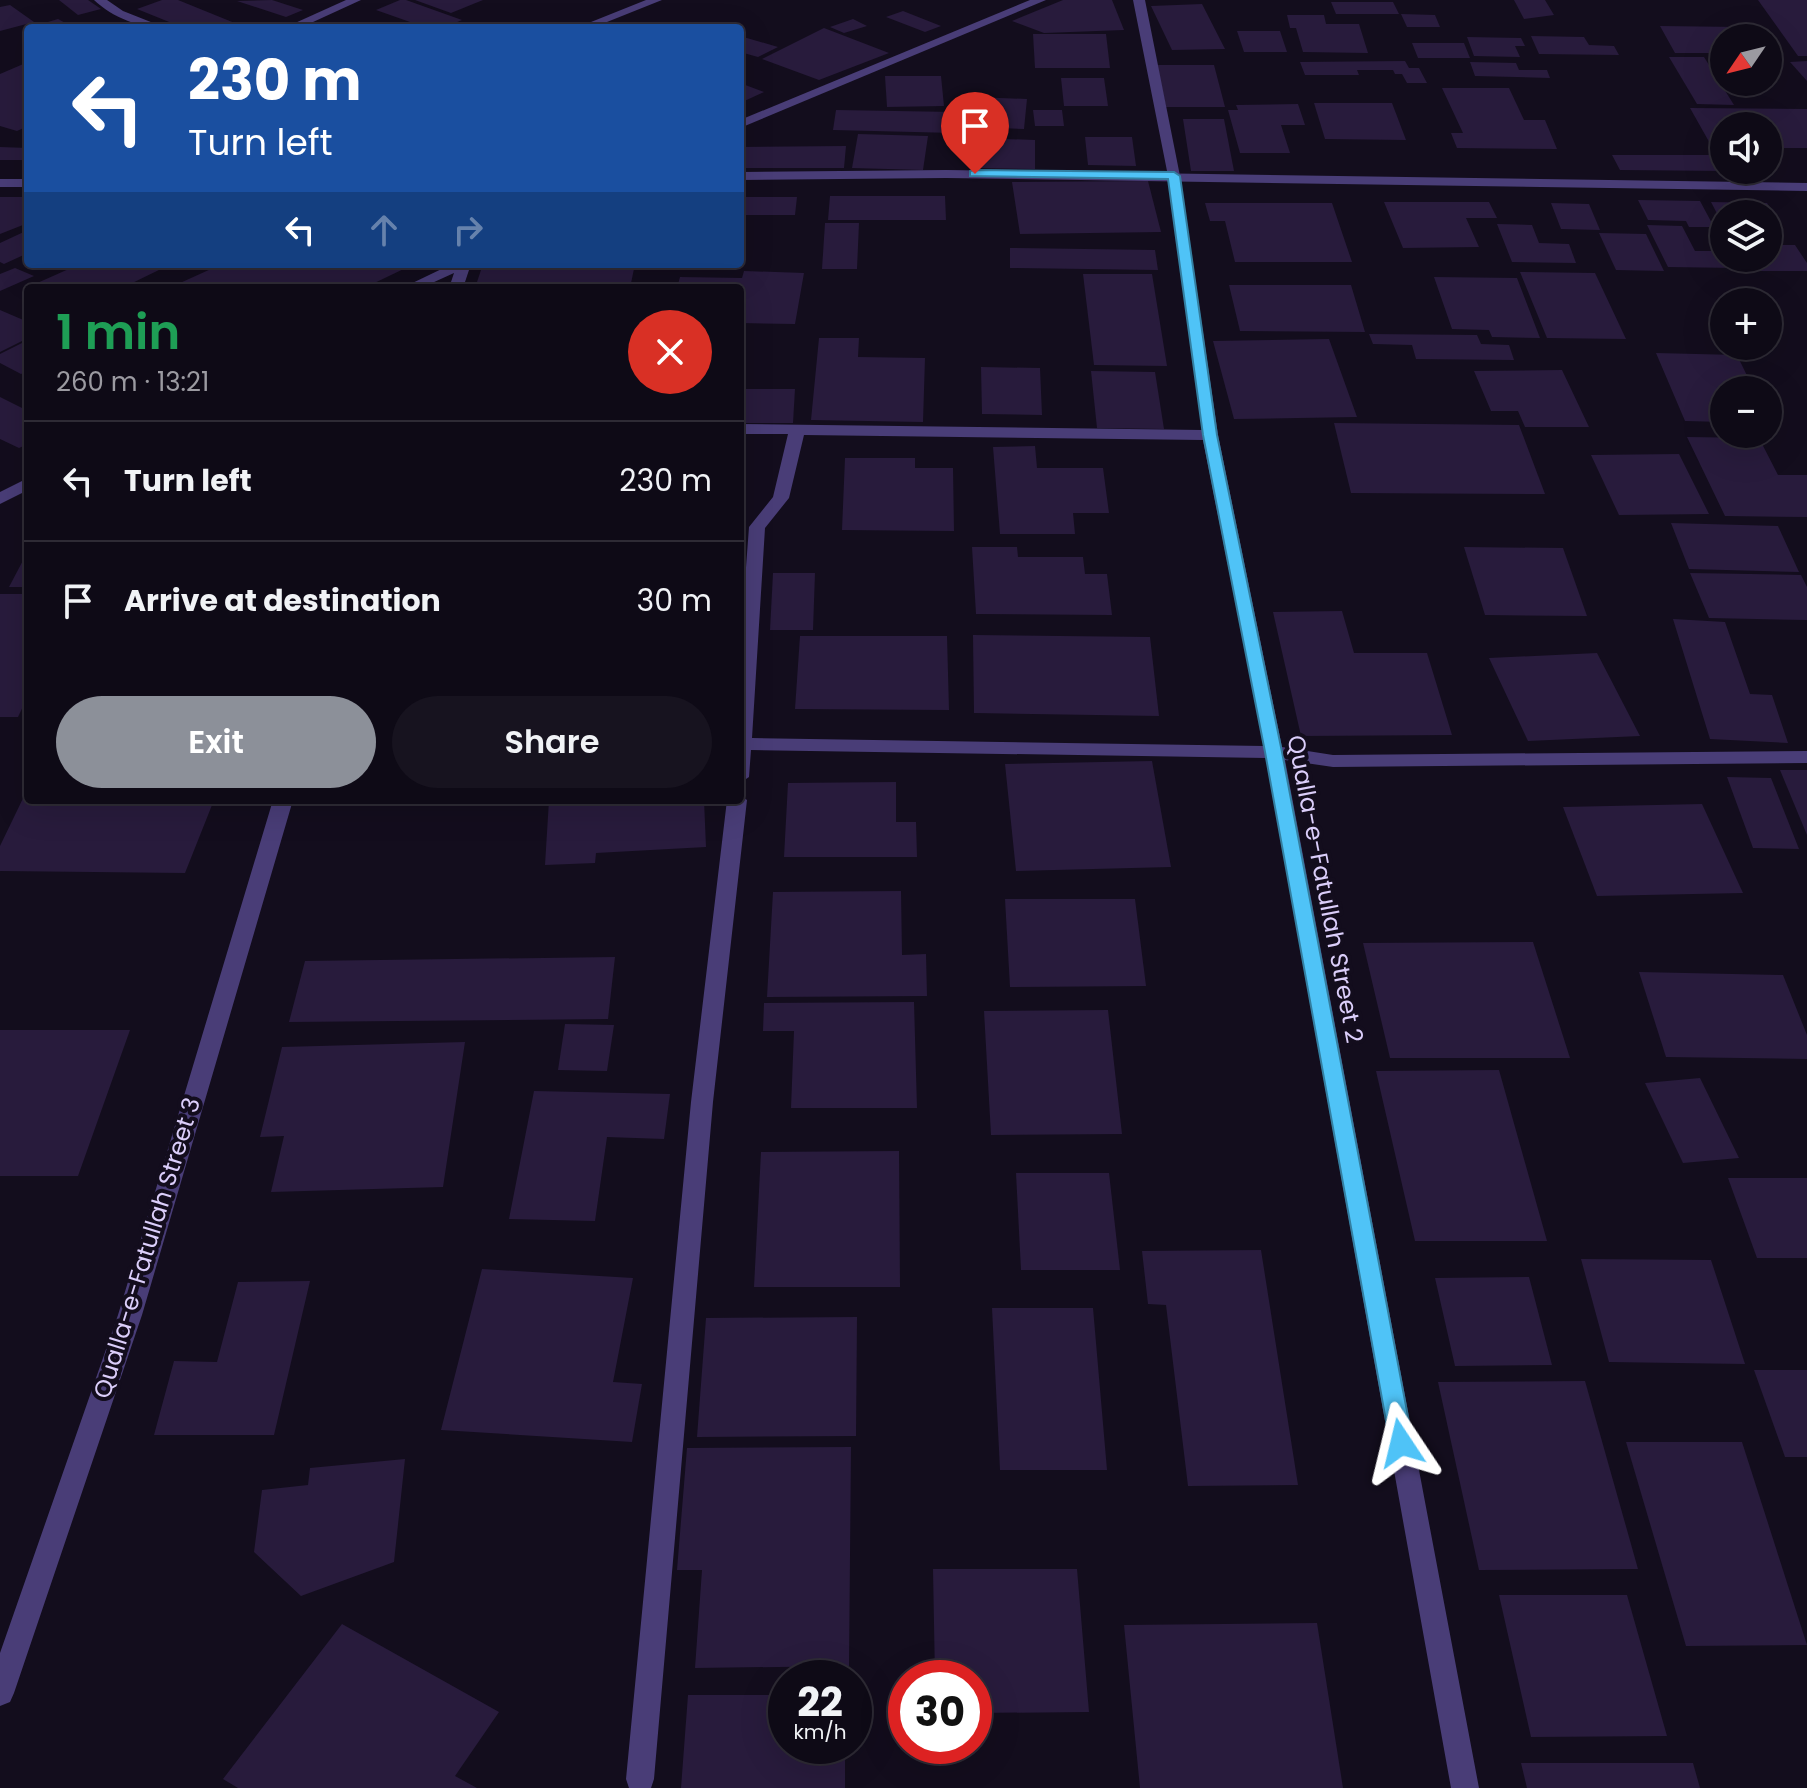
<!DOCTYPE html>
<html lang="en">
<head>
<meta charset="utf-8">
<style>
	:root { --surface:#0e0a16; --page:#17131f; --text:#f1f3f6; --muted:#9b9aa1; --line:#2e2b35; --accent:#8c9099 }
	body { margin:0; font-family:Poppins,sans-serif; background:var(--page); color:var(--text); height:100vh; display:flex; flex-direction:column; font-size:30px; white-space:nowrap }
	* { box-sizing:border-box; margin:0 }
	p { font-size:26px; color:var(--muted) }
	.icon { flex:none; width:44px; height:44px; fill:none; stroke:currentColor; stroke-width:2; stroke-linecap:round; stroke-linejoin:round }
	.map { position:relative; flex:1; overflow:hidden }
	.sheet { position:absolute; left:24px; top:284px; width:720px; height:520px; display:flex; flex-direction:column; background:var(--surface); border-radius:8px; box-shadow:0 8px 32px #0002,0 0 0 2px var(--line) }
	.sheet>* { flex:none }
	.guide { position:absolute; left:24px; top:24px; width:720px; height:244px; border-radius:8px; box-shadow:0 8px 32px #0002,0 0 0 2px var(--line); background:#1a4fa0; color:#fff; overflow:hidden }
	.needle { width:52px; rotate:235deg }
	.controls { position:absolute; left:1710px; top:24px; display:grid; gap:16px }
	.controls a { display:grid; place-items:center; width:72px; height:72px; border-radius:50%; background:var(--surface); box-shadow:0 8px 32px #0002,0 0 0 2px var(--line); font-size:40px }
	.speed { position:absolute; left:768px; top:1660px; display:flex; gap:16px; font-size:40px; font-weight:700; text-align:center }
	.speed>* { display:grid; place-content:center; width:104px; height:104px; border-radius:50%; background:var(--surface); box-shadow:0 8px 32px #0002,0 0 0 2px var(--line); line-height:1 }
	.speed small { font-size:20px; font-weight:400 }
	.speed .limit { border:12px solid #d22; background:#fff; color:#111 }
	.pin { position:absolute; display:grid; place-items:center; width:68px; height:68px; color:#fff; margin:-82px -34px; border-radius:50% 50% 50% 0; rotate:-45deg; box-shadow:0 0 8px #0007 }
	.pin .icon { rotate:45deg }
	.me { position:absolute; width:88px; margin:-44px; rotate:350deg; stroke-linejoin:round; filter:drop-shadow(0 0 6px #0008) }
	.turn { display:flex; align-items:center; gap:28px; height:168px; padding:0 32px; font-size:36px }
	.turn .icon { width:104px; height:104px; stroke-width:2.5 }
	.turn b { display:block; font-size:56px; line-height:68px }
	.lanes { display:flex; align-items:center; height:76px; padding:0 32px; background:#0003; justify-content:center; gap:40px; direction:ltr }
	.lanes .off { opacity:.35 }
	.round { display:grid; place-items:center; flex:none; width:84px; height:84px; border-radius:42px; background:var(--page) }
	.overview { display:flex; align-items:center; justify-content:space-between; height:136px; padding:0 32px }
	h1 { font-size:48px; font-weight:600; line-height:60px; color:#1e9e55 }
	.primary-button { display:flex; gap:16px; margin-top:auto; padding:16px 32px }
	.primary-button a { flex:1; height:92px; border-radius:48px; background:var(--accent); color:#fff; font-size:32px; font-weight:600; line-height:92px; text-align:center }
	.primary-button a+a { background:var(--page); color:var(--text) }
	ul { padding:0; list-style:none }
	li { display:flex; align-items:center; gap:24px; height:120px; padding:0 32px; border-top:2px solid var(--line) }
	li div { flex:1 }
	li b { display:block; font-size:30px }
	li em { font-style:normal }
	.map>svg:first-child { display:block }
</style>
</head>
<body>
<div class="map">
<svg width="1807" height="1788" viewBox="0 0 1807 1788">
	<rect width="100%" height="100%" fill="#130d1d"/>
	<!-- building -->
	<g fill="#281b3c">
		<path d="M 59,0 L 88,0 L 101,9 L 78,15 Z"/>
		<path d="M 162,0 L 178,0 L 247,28 L 184,28 L 137,9 Z"/>
		<path d="M 272,0 L 303,10 L 286,17 L 237,1 Z"/>
		<path d="M 400,0 L 406,0 L 462,20 L 443,28 L 427,28 L 376,10 Z"/>
		<path d="M 415,0 L 483,0 L 451,13 Z"/>
		<path d="M 1063,0 L 1112,0 L 1124,30 L 1044,33 L 1012,21 Z"/>
		<path d="M 1514,0 L 1545,0 L 1554,15 L 1524,19 Z"/>
		<path d="M 1758,0 L 1807,0 L 1807,56 L 1798,56 Z"/>
		<path d="M 1331,2 L 1393,2 L 1399,14 L 1336,14 Z"/>
		<path d="M 1202,4 L 1225,49 L 1172,50 L 1151,6 Z"/>
		<path d="M 10,5 L 34,22 L 0,31 L 0,7 Z"/>
		<path d="M 903,11 L 941,26 L 925,32 L 886,17 Z"/>
		<path d="M 1401,14 L 1435,15 L 1440,27 L 1407,27 Z"/>
		<path d="M 1287,15 L 1324,15 L 1326,24 L 1359,24 L 1368,53 L 1303,52 L 1296,28 L 1290,28 Z"/>
		<path d="M 58,19 L 71,26 L 31,28 L 31,27 Z"/>
		<path d="M 853,19 L 867,26 L 844,33 L 830,27 Z"/>
		<path d="M 1660,26 L 1740,27 L 1747,38 L 1724,38 L 1724,53 L 1675,53 Z"/>
		<path d="M 824,28 L 889,53 L 819,80 L 762,59 Z"/>
		<path d="M 1237,31 L 1280,31 L 1287,52 L 1244,52 Z"/>
		<path d="M 1033,34 L 1106,34 L 1110,68 L 1035,68 Z"/>
		<path d="M 740,36 L 778,47 L 758,57 L 740,52 Z"/>
		<path d="M 1531,36 L 1584,37 L 1589,45 L 1614,46 L 1619,55 L 1539,54 Z"/>
		<path d="M 1467,37 L 1521,38 L 1525,46 L 1515,46 L 1520,57 L 1474,56 Z"/>
		<path d="M 1412,43 L 1464,43 L 1470,58 L 1418,58 Z"/>
		<path d="M 1669,57 L 1704,57 L 1734,105 L 1697,104 Z"/>
		<path d="M 1405,61 L 1409,68 L 1419,68 L 1427,83 L 1407,83 L 1402,74 L 1395,74 L 1393,70 L 1357,70 L 1359,75 L 1305,75 L 1300,62 Z"/>
		<path d="M 1807,61 L 1807,81 L 1790,62 Z"/>
		<path d="M 28,62 L 28,126 L 17,131 L 0,126 L 0,74 Z"/>
		<path d="M 1470,62 L 1516,63 L 1519,70 L 1547,70 L 1550,78 L 1475,76 Z"/>
		<path d="M 1157,65 L 1214,65 L 1225,107 L 1166,107 Z"/>
		<path d="M 885,76 L 941,76 L 944,106 L 887,107 Z"/>
		<path d="M 1061,78 L 1104,78 L 1108,106 L 1064,106 Z"/>
		<path d="M 740,83 L 764,92 L 740,103 Z"/>
		<path d="M 1442,88 L 1509,88 L 1524,120 L 1545,120 L 1557,149 L 1457,148 L 1451,133 L 1463,133 Z"/>
		<path d="M 975,97 L 1027,99 L 1024,129 L 971,127 Z"/>
		<path d="M 1314,103 L 1392,103 L 1406,140 L 1325,139 Z"/>
		<path d="M 1298,104 L 1305,125 L 1281,125 L 1290,153 L 1240,153 L 1228,110 L 1238,110 L 1236,105 Z"/>
		<path d="M 1690,108 L 1807,109 L 1807,148 L 1768,148 L 1768,126 L 1724,126 L 1724,147 L 1712,147 Z"/>
		<path d="M 836,110 L 955,112 L 954,133 L 833,130 Z"/>
		<path d="M 1033,110 L 1062,110 L 1064,126 L 1035,126 Z"/>
		<path d="M 1183,119 L 1224,119 L 1234,171 L 1191,171 Z"/>
		<path d="M 858,134 L 928,136 L 923,170 L 852,168 Z"/>
		<path d="M 1085,137 L 1132,137 L 1136,166 L 1088,165 Z"/>
		<path d="M 976,138 L 1035,140 L 1035,169 L 974,168 Z"/>
		<path d="M 846,146 L 844,168 L 740,168 L 740,147 Z"/>
		<path d="M 0,147 L 28,148 L 28,160 L 0,160 Z"/>
		<path d="M 1612,155 L 1716,155 L 1724,171 L 1620,170 Z"/>
		<path d="M 1148,181 L 1161,232 L 1020,234 L 1012,182 Z"/>
		<path d="M 830,196 L 945,196 L 946,220 L 828,220 Z"/>
		<path d="M 0,197 L 28,197 L 28,223 L 0,234 Z"/>
		<path d="M 740,197 L 797,197 L 795,215 L 740,215 Z"/>
		<path d="M 1638,200 L 1700,201 L 1714,227 L 1689,227 L 1686,221 L 1648,220 Z"/>
		<path d="M 1384,202 L 1489,202 L 1497,218 L 1466,218 L 1479,247 L 1403,248 Z"/>
		<path d="M 1711,202 L 1767,203 L 1779,225 L 1768,225 L 1768,214 L 1724,214 L 1724,227 Z"/>
		<path d="M 1205,203 L 1332,203 L 1352,262 L 1235,262 L 1225,221 L 1210,221 Z"/>
		<path d="M 1551,203 L 1589,204 L 1600,230 L 1561,229 Z"/>
		<path d="M 825,223 L 859,223 L 857,269 L 822,269 Z"/>
		<path d="M 1497,224 L 1532,225 L 1539,243 L 1569,244 L 1576,263 L 1512,262 Z"/>
		<path d="M 1647,225 L 1682,226 L 1695,251 L 1724,251 L 1724,258 L 1733,258 L 1738,268 L 1668,267 Z"/>
		<path d="M 28,230 L 28,253 L 4,264 L 0,262 L 0,243 Z"/>
		<path d="M 1599,233 L 1646,234 L 1664,271 L 1616,270 Z"/>
		<path d="M 1768,245 L 1795,245 L 1807,263 L 1807,271 L 1751,271 L 1743,258 L 1768,258 Z"/>
		<path d="M 1010,248 L 1155,250 L 1158,270 L 1010,268 Z"/>
		<path d="M 80,264 L 153,264 L 163,268 L 122,288 L 43,288 L 35,284 Z"/>
		<path d="M 222,264 L 414,264 L 364,288 L 169,288 Z"/>
		<path d="M 483,264 L 635,264 L 630,288 L 475,288 Z"/>
		<path d="M 15,268 L 34,276 L 0,291 L 0,274 Z"/>
		<path d="M 744,271 L 804,273 L 795,324 L 740,323 L 740,288 L 677,288 L 680,277 L 742,278 Z"/>
		<path d="M 1520,272 L 1595,273 L 1626,339 L 1547,338 Z"/>
		<path d="M 1083,274 L 1152,274 L 1167,366 L 1094,365 Z"/>
		<path d="M 1434,277 L 1517,278 L 1540,338 L 1492,337 L 1489,330 L 1452,329 Z"/>
		<path d="M 1229,285 L 1351,285 L 1365,332 L 1240,331 Z"/>
		<path d="M 0,310 L 28,322 L 28,338 L 0,352 Z"/>
		<path d="M 1369,334 L 1477,335 L 1481,344 L 1509,345 L 1514,360 L 1416,359 L 1412,345 L 1373,344 Z"/>
		<path d="M 819,338 L 859,338 L 858,357 L 925,358 L 923,422 L 811,420 Z"/>
		<path d="M 1329,339 L 1357,417 L 1234,419 L 1213,341 Z"/>
		<path d="M 28,340 L 28,371 L 21,374 L 0,363 L 0,354 Z"/>
		<path d="M 1656,353 L 1737,355 L 1754,390 L 1724,390 L 1724,422 L 1685,421 Z"/>
		<path d="M 981,367 L 1040,368 L 1042,415 L 982,414 Z"/>
		<path d="M 1562,370 L 1589,427 L 1525,427 L 1518,411 L 1491,411 L 1474,371 Z"/>
		<path d="M 1091,371 L 1155,372 L 1164,429 L 1097,428 Z"/>
		<path d="M 740,389 L 795,389 L 793,423 L 740,423 Z"/>
		<path d="M 0,397 L 28,411 L 28,444 L 19,448 L 0,439 Z"/>
		<path d="M 1334,423 L 1519,425 L 1545,494 L 1351,493 Z"/>
		<path d="M 1687,437 L 1759,438 L 1778,475 L 1807,475 L 1807,517 L 1725,516 Z"/>
		<path d="M 1035,446 L 1037,468 L 1103,468 L 1109,513 L 1073,513 L 1075,534 L 1000,534 L 993,447 Z"/>
		<path d="M 1679,454 L 1709,514 L 1619,515 L 1591,455 Z"/>
		<path d="M 845,458 L 915,458 L 915,468 L 953,468 L 954,531 L 842,530 Z"/>
		<path d="M 1671,523 L 1778,526 L 1799,572 L 1689,569 Z"/>
		<path d="M 972,547 L 1017,547 L 1018,557 L 1083,557 L 1085,574 L 1107,574 L 1112,615 L 976,614 Z"/>
		<path d="M 1464,547 L 1563,548 L 1587,616 L 1485,615 Z"/>
		<path d="M 28,551 L 28,587 L 9,587 Z"/>
		<path d="M 773,573 L 815,573 L 813,630 L 770,630 Z"/>
		<path d="M 1690,573 L 1801,575 L 1807,587 L 1807,620 L 1709,618 Z"/>
		<path d="M 0,594 L 28,594 L 28,696 L 18,717 L 0,717 Z"/>
		<path d="M 1342,611 L 1354,653 L 1427,653 L 1452,735 L 1301,736 L 1273,612 Z"/>
		<path d="M 1673,619 L 1725,622 L 1750,694 L 1772,695 L 1788,743 L 1710,739 Z"/>
		<path d="M 973,635 L 1150,637 L 1159,716 L 974,713 Z"/>
		<path d="M 800,636 L 947,636 L 949,710 L 795,709 Z"/>
		<path d="M 1597,653 L 1640,736 L 1528,741 L 1489,658 Z"/>
		<path d="M 1152,761 L 1171,867 L 1016,871 L 1005,764 Z"/>
		<path d="M 1780,770 L 1807,770 L 1807,835 Z"/>
		<path d="M 1727,777 L 1771,778 L 1799,849 L 1753,848 Z"/>
		<path d="M 896,782 L 896,822 L 916,822 L 917,857 L 784,857 L 788,783 Z"/>
		<path d="M 28,788 L 28,800 L 214,800 L 185,873 L 0,871 L 0,846 Z"/>
		<path d="M 549,800 L 704,800 L 706,847 L 596,853 L 595,863 L 545,865 Z"/>
		<path d="M 1702,804 L 1743,893 L 1597,896 L 1563,807 Z"/>
		<path d="M 901,891 L 902,955 L 926,954 L 927,996 L 767,997 L 773,892 Z"/>
		<path d="M 1005,899 L 1135,899 L 1146,986 L 1010,987 Z"/>
		<path d="M 1533,942 L 1570,1058 L 1390,1058 L 1363,943 Z"/>
		<path d="M 615,957 L 608,1019 L 289,1022 L 305,961 Z"/>
		<path d="M 1639,972 L 1783,975 L 1807,1035 L 1807,1059 L 1666,1057 Z"/>
		<path d="M 914,1002 L 917,1108 L 791,1108 L 794,1031 L 763,1031 L 764,1003 Z"/>
		<path d="M 1108,1010 L 1122,1134 L 991,1135 L 984,1011 Z"/>
		<path d="M 565,1024 L 614,1025 L 607,1071 L 558,1070 Z"/>
		<path d="M 0,1030 L 130,1030 L 78,1176 L 0,1176 Z"/>
		<path d="M 465,1042 L 443,1187 L 271,1192 L 284,1136 L 260,1137 L 282,1047 Z"/>
		<path d="M 1499,1070 L 1547,1241 L 1415,1241 L 1376,1071 Z"/>
		<path d="M 1700,1078 L 1739,1158 L 1683,1163 L 1645,1083 Z"/>
		<path d="M 534,1091 L 670,1094 L 664,1139 L 607,1137 L 595,1221 L 509,1219 Z"/>
		<path d="M 899,1151 L 900,1287 L 754,1287 L 761,1152 Z"/>
		<path d="M 1016,1173 L 1109,1173 L 1120,1270 L 1021,1270 Z"/>
		<path d="M 1728,1178 L 1807,1178 L 1807,1258 L 1757,1258 Z"/>
		<path d="M 1261,1250 L 1298,1485 L 1188,1486 L 1166,1305 L 1148,1304 L 1142,1251 Z"/>
		<path d="M 1581,1259 L 1711,1260 L 1745,1364 L 1609,1362 Z"/>
		<path d="M 482,1269 L 633,1278 L 613,1382 L 642,1384 L 632,1442 L 441,1430 Z"/>
		<path d="M 1529,1277 L 1552,1365 L 1455,1366 L 1435,1278 Z"/>
		<path d="M 310,1281 L 274,1435 L 154,1435 L 174,1361 L 217,1362 L 238,1282 Z"/>
		<path d="M 992,1308 L 1093,1308 L 1107,1470 L 1000,1470 Z"/>
		<path d="M 857,1317 L 856,1436 L 697,1437 L 706,1318 Z"/>
		<path d="M 1754,1370 L 1807,1370 L 1807,1457 L 1785,1457 Z"/>
		<path d="M 1585,1381 L 1638,1569 L 1479,1570 L 1438,1382 Z"/>
		<path d="M 1626,1442 L 1742,1442 L 1807,1645 L 1686,1646 Z"/>
		<path d="M 851,1447 L 849,1666 L 695,1668 L 702,1570 L 677,1570 L 687,1448 Z"/>
		<path d="M 405,1459 L 394,1562 L 301,1596 L 254,1552 L 262,1490 L 308,1485 L 310,1468 Z"/>
		<path d="M 933,1569 L 1077,1569 L 1089,1712 L 974,1713 L 974,1678 L 935,1678 Z"/>
		<path d="M 1499,1595 L 1627,1595 L 1667,1736 L 1531,1737 Z"/>
		<path d="M 1317,1623 L 1343,1788 L 1140,1788 L 1124,1625 Z"/>
		<path d="M 342,1624 L 499,1712 L 455,1776 L 477,1788 L 238,1788 L 223,1779 Z"/>
		<path d="M 688,1695 L 786,1695 L 786,1746 L 845,1746 L 845,1788 L 681,1788 Z"/>
		<path d="M 1521,1763 L 1693,1763 L 1700,1788 L 1527,1788 Z"/>
	</g>
	<g fill="none" stroke-linecap="round" stroke-linejoin="round">
		<!-- minor -->
		<g fill="#493d77" fill-rule="evenodd">
			<path d="M 94,0 L 107,0 L 123,11 L 166,28 C 140,28 113,18 94,0 Z"/>
			<path d="M 346,0 L 361,0 L 300,28 L 284,28 Z"/>
			<path d="M 646,0 L 662,0 L 592,28 L 576,28 Z"/>
			<path d="M 1030,0 L 1046,0 L 740,128 L 740,120 Z"/>
			<path d="M 1133,0 L 1145,0 L 1180,176 L 1218,435 L 1282,747 L 1333,755 L 1807,751 L 1807,763 L 1333,767 L 1285,760 L 1479,1788 L 1451,1788 L 1266,758 L 751,750 L 749,777 L 740,783 L 740,648 L 749,527 L 773,497 L 788,434 L 740,434 L 740,424 L 1202,430 L 1168,176 ZM 804,435 L 1203,440 L 1264,746 L 752,738 L 765,528 L 789,498 Z"/>
			<path d="M 452,264 L 471,264 L 463,288 L 449,288 L 454,273 L 421,288 L 402,288 Z"/>
			<path d="M 28,478 L 28,490 L 0,504 L 0,492 Z"/>
			<path d="M 740,795 L 747,800 L 713,1102 L 654,1779 L 651,1788 L 629,1788 L 626,1779 L 691,1102 L 727,800 L 740,800 Z"/>
			<path d="M 273,800 L 293,800 L 142,1315 L 14,1693 L 10,1702 L 0,1706 L 0,1653 L 118,1315 Z"/>
		</g>
		<!-- tertiary -->
		<g fill="#493d77" fill-rule="evenodd">
			<path d="M 946,170 L 1807,183 L 1807,191 L 946,178 L 740,180 L 740,172 Z"/>
			<rect x="0" y="179" width="28" height="8"/>
		</g>
	</g>
	<!-- route -->
	<path fill="#4fc3f7" stroke="#337fa1" stroke-width="2" d="M 975,170 L 1174,172 L 1180,176 L 1217,435 L 1282,752 L 1413,1443 L 1409,1450 L 1401,1453 L 1393,1450 L 1390,1443 L 1265,752 L 1203,435 L 1168,179 L 970,176 L 970,171 Z"/>
	<g text-anchor="middle" stroke-width="8" stroke-linejoin="round" paint-order="stroke">
		<!-- street labels -->
		<g font-size="24" fill="#dbcefa" stroke="#130d1d">
			<text transform="translate(1325 889) rotate(79)" y="8">Qualla-e-Fatullah Street 2</text>
			<text transform="translate(147 1248) rotate(-73)" y="8">Qualla-e-Fatullah Street 3</text>
		</g>
	</g>
</svg>
<div class="controls">
<a><svg class="needle" viewBox="-14 -14 28 28"><path d="M0-13l5 13h-10z" fill="#e53935"/><path d="M0 13l5-13h-10z" fill="#9b9aa1"/></svg></a>
<a><svg class="icon" aria-label="sound" viewBox="0 0 24 24"><path d="M4 9h4l5-4v14l-5-4H4zM17 9q2 3 0 6"/></svg></a>
<a><svg class="icon" aria-label="layers" viewBox="0 0 24 24"><path d="M12 4l9 5-9 5-9-5zM3 14l9 5 9-5"/></svg></a>
<a>+</a>
<a>−</a>
</div>
<div class="speed"><div>22<small>km/h</small></div><div class="limit">30</div></div>
<div class="pin" style="left:975px;top:174px;background:#d93025"><svg class="icon" aria-label="arrive" viewBox="0 0 24 24"><path d="M6 21V4h12l-3 4 3 4H6"/></svg></div>
<svg class="me" style="left:1401px;top:1443px" viewBox="-20 -20 40 40"><path d="M0-17L14 15 0 8-14 15z" fill="#4fc3f7" stroke="#fff" stroke-width="4"/></svg>
<div class="guide">
<div class="turn"><svg class="icon" aria-label="left" viewBox="0 0 24 24"><path d="M17 20v-9H6M10 6l-5 5 5 5"/></svg><div><b>230 m</b>Turn left</div></div>
<div class="lanes"><svg class="icon" aria-label="left" viewBox="0 0 24 24"><path d="M17 20v-9H6M10 6l-5 5 5 5"/></svg><svg class="icon off" aria-label="ahead" viewBox="0 0 24 24"><path d="M12 20V5M6 11l6-6 6 6"/></svg><svg class="icon off" aria-label="right" viewBox="0 0 24 24"><path d="M7 20v-9h11M14 6l5 5-5 5"/></svg></div>
</div>
<section class="sheet">
<div class="overview"><div><h1>1 min</h1><p>260 m · 13:21</p></div><a class="round" style="background:#d93025;color:#fff"><svg class="icon" aria-label="close" viewBox="0 0 24 24"><path d="M6 6l12 12M18 6L6 18"/></svg></a></div>
<ul>
<li><svg class="icon" aria-label="left" viewBox="0 0 24 24"><path d="M17 20v-9H6M10 6l-5 5 5 5"/></svg><div><b>Turn left</b></div><em>230 m</em></li>
<li><svg class="icon" aria-label="arrive" viewBox="0 0 24 24"><path d="M6 21V4h12l-3 4 3 4H6"/></svg><div><b>Arrive at destination</b></div><em>30 m</em></li>
</ul>
<div class="primary-button"><a>Exit</a><a>Share</a></div>
</section>
</div>
</body>
</html>
